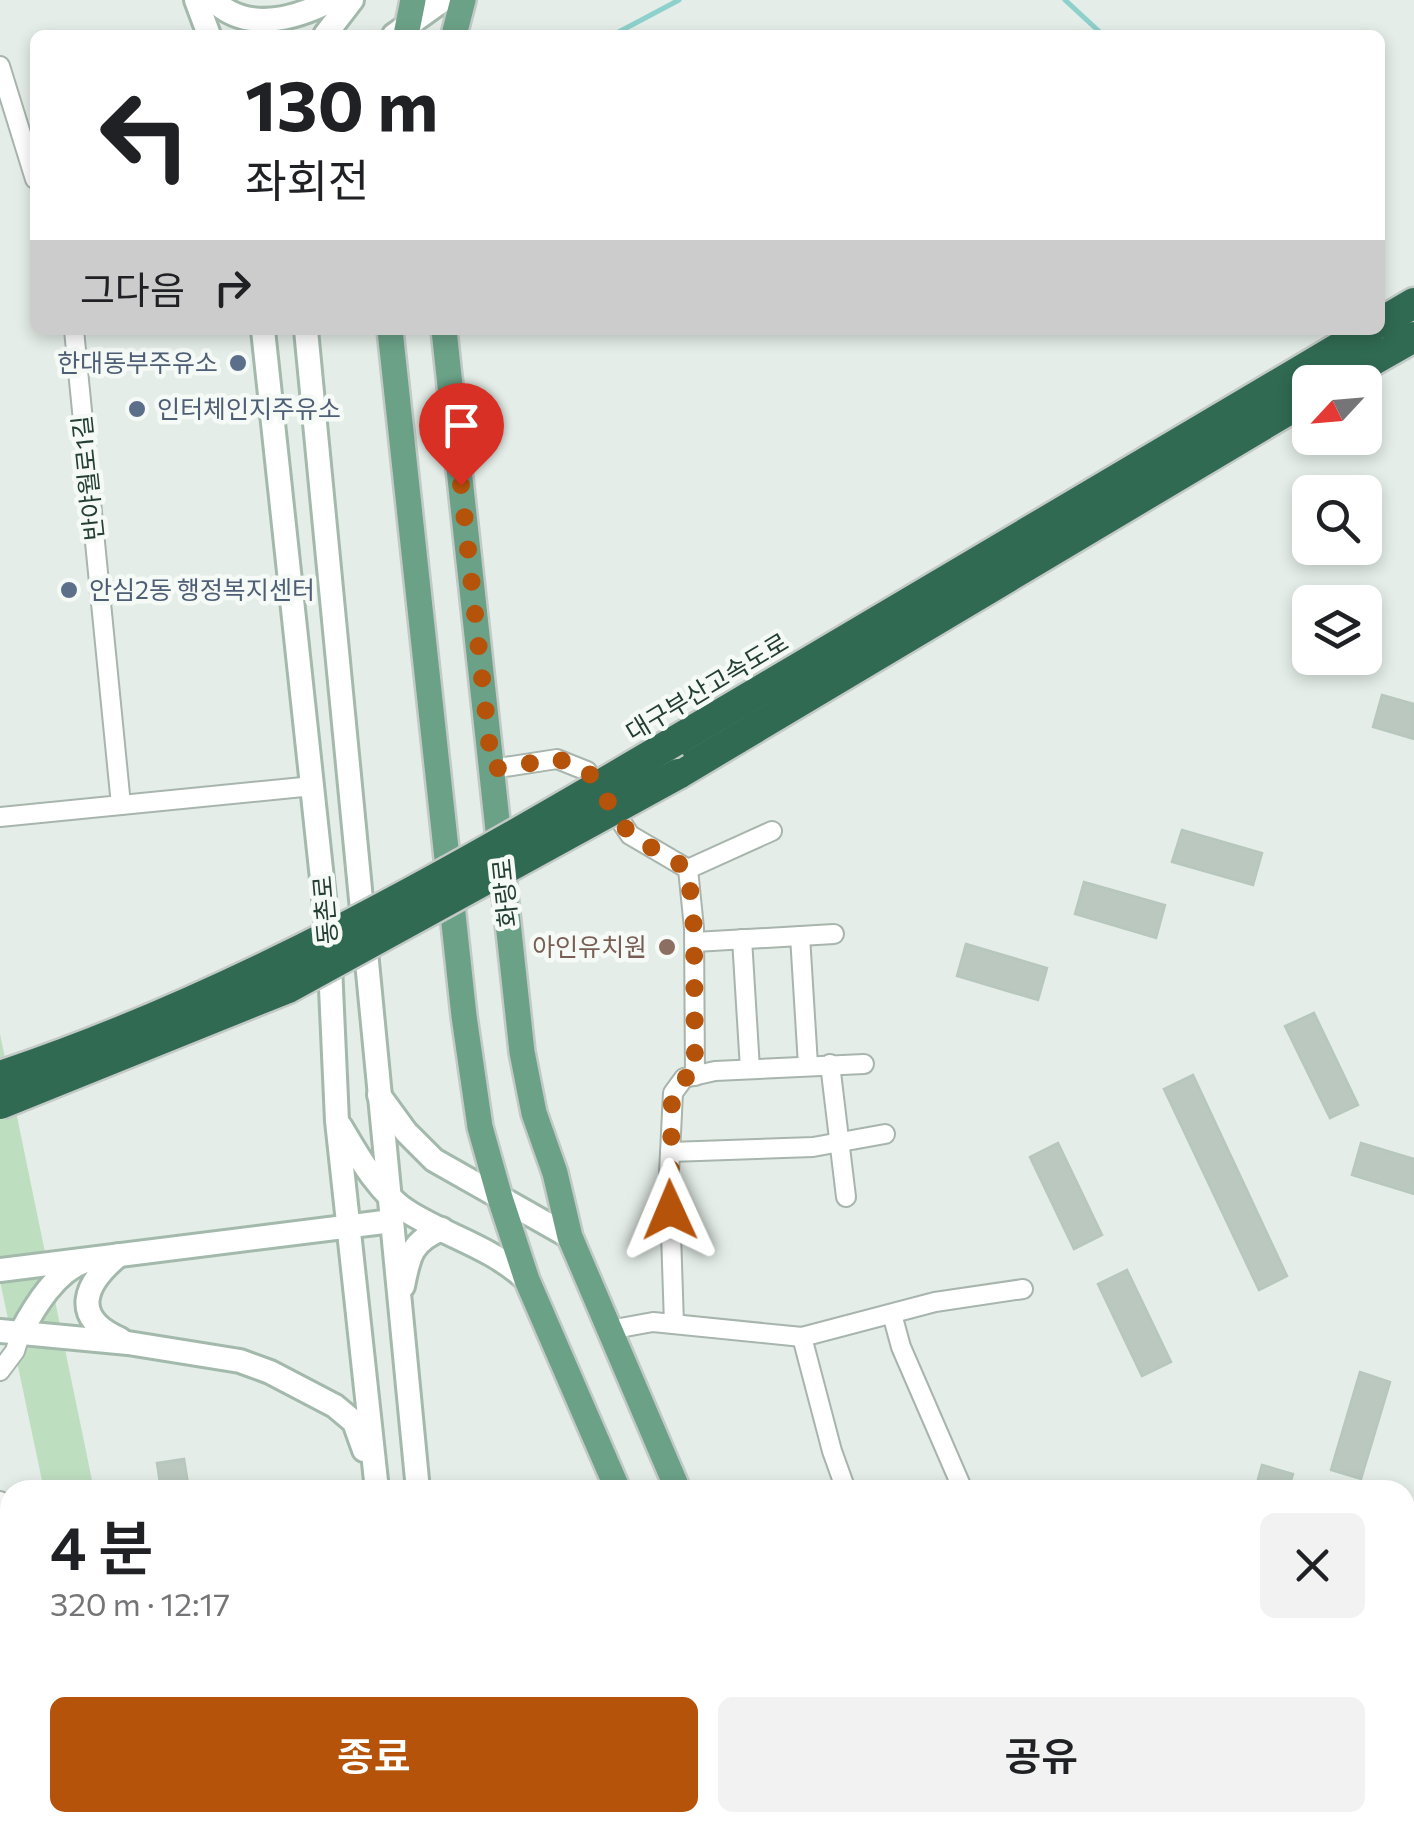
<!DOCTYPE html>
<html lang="ko">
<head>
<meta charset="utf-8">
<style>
	:root { --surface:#fff; --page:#f2f2f2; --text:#202124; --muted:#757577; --accent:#b45309 }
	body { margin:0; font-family:Commissioner,"Noto Sans KR",sans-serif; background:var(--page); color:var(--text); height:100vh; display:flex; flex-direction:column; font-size:38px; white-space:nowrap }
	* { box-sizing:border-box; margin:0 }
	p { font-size:32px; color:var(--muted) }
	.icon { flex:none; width:55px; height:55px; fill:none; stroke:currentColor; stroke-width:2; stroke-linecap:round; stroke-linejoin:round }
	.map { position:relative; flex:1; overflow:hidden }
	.panel { position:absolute; left:0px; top:1480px; width:1415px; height:352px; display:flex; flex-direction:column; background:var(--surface); border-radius:30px 30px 0 0; box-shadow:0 5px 15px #0003 }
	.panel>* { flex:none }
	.guide { position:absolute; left:30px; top:30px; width:1355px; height:305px; border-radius:15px; box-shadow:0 5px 15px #0003; background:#fff; color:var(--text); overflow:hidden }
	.needle { width:65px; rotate:244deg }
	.buttons { position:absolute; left:1292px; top:365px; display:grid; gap:20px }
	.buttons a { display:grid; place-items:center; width:90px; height:90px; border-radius:15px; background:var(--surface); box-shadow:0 5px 15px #0003; font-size:50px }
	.pin { position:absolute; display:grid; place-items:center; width:85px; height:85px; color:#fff; margin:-102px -42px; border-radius:50% 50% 50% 0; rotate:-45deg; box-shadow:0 0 10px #0007 }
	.pin .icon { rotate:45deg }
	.me { position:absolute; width:110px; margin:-55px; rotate:359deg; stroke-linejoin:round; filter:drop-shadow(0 0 8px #0008) }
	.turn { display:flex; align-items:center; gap:35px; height:210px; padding:0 50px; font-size:45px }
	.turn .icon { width:130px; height:130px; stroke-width:2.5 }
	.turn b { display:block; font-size:70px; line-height:85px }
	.then { display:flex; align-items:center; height:95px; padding:0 50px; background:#0003; gap:20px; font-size:38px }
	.round { display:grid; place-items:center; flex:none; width:105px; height:105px; border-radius:15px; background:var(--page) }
	.overview { display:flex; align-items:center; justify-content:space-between; height:170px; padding:0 50px }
	h1 { font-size:60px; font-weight:600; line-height:75px }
	.cta { display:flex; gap:20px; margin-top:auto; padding:20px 50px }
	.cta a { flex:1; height:115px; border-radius:15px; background:var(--accent); color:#fff; font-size:40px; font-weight:600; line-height:115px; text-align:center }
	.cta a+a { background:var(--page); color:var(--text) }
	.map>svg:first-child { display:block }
</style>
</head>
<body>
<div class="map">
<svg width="1414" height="1832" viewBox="0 0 1414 1832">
	<rect width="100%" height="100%" fill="#e4ede7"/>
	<!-- green -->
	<path fill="#bedec0" d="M 0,1034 L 94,1490 L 44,1490 L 0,1281 Z"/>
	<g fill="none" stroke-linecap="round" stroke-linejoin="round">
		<!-- stream -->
		<g stroke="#8ed0cc" stroke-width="5">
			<path d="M 1065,0 L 1103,35"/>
			<path d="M 613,35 L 679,0"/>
			<path d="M 1365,387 L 1370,397"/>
		</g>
	</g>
	<!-- building -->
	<g fill="#bac8c0" stroke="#b7c7bd" stroke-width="2.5">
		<path d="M 1382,695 L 1414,704 L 1414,739 L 1373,727 Z"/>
		<path d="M 1182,830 L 1262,853 L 1253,885 L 1172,862 Z"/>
		<path d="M 1084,882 L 1165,905 L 1156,938 L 1075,914 Z"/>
		<path d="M 966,944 L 1047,968 L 1038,1000 L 957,976 Z"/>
		<path d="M 1314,1013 L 1358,1105 L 1330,1118 L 1285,1026 Z"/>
		<path d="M 1193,1075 L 1287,1276 L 1259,1290 L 1164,1089 Z"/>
		<path d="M 1058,1143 L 1102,1235 L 1074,1249 L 1030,1157 Z"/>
		<path d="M 1361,1143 L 1414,1159 L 1414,1194 L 1352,1175 Z"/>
		<path d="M 1127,1270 L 1171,1362 L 1142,1376 L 1098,1284 Z"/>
		<path d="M 1360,1372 L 1390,1382 L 1361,1479 L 1331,1470 Z"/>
		<path d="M 184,1459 L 189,1490 L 161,1490 L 157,1463 Z"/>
		<path d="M 1262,1465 L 1293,1474 L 1288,1490 L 1255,1490 Z"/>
	</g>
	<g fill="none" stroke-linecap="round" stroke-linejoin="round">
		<defs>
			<g id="street">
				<path d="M 0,66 L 35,179"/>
				<path d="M 74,330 L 121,805"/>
				<path d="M 492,769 L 557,759 L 587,771 L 630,835 L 688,869 L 694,928 L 695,1076"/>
				<path d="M 0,817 L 313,786"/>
				<path d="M 688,869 L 772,831"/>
				<path d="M 800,936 L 808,1065"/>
				<path d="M 742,939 L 750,1069"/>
				<path d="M 695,942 L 834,934"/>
				<path d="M 830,1064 L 846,1197"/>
				<path d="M 670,1152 L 813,1147 L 885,1134"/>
				<path d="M 892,1314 L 901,1347 L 963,1490"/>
				<path d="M 674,1324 L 669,1173 L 673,1093 L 684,1078 L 715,1071 L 864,1064"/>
				<path d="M 609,1330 L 653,1322 L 802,1337 L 935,1302 L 1023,1289"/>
				<path d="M 802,1337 L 832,1451 L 846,1490"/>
				<path d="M 0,1371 L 15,1351 L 21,1332"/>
				<path d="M 0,1501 L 10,1550"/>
				<path d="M 0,1668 L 10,1666"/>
				<path d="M 67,1827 L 171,1822"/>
			</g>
			<g id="secondary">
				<path d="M 196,0 L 209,35"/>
				<path d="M 213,0 C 247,33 295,19 332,0"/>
				<path d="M 325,35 L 352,0"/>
				<path d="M 394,35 L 443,0"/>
				<path d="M 263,330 L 329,944 L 337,1121 L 377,1490"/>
				<path d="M 306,330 L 418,1490"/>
				<path d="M 379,1095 L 406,1132 L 434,1160 L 570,1237"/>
				<path d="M 341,1127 C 358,1156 380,1195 410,1213 C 451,1238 489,1246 527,1280"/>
				<path d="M 119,1255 C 84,1284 70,1317 120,1339"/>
				<path d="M 0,1270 L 392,1221"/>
				<path d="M 403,1286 C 409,1255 412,1241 442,1229"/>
				<path d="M 0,1331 L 128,1343 L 240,1361 L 270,1372 L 335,1406 L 354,1422 L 364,1450"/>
				<path d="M 21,1332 C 35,1306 56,1271 85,1261"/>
				<path d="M 413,1822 L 414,1832"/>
				<path d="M 450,1822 L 451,1832"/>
			</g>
			<g id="primary">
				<path d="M 406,35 L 413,0"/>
				<path d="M 454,35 L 463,0"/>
				<path d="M 390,330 L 464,1016 L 480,1127 L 500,1198 L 527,1280 L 618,1490"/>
				<path d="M 444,330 L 522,1052 L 534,1113 L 555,1173 L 570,1237 L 678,1490"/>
				<path d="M 767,1822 L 771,1832"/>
				<path d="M 792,1822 L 796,1832"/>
				<path d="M 831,1822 L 835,1832"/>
			</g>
			<g id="highway">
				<path d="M 1380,323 L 1414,303"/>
				<path d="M 1335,382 L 1414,337"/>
				<path d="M 675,741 L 1369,330"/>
				<path d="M 678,774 L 1310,397"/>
				<path d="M 1405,1591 L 1414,1582"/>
				<path d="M 1405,1653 L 1414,1647"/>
				<path d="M 1070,1832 L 1084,1822"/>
				<path d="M 1110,1832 L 1124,1822"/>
				<path d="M 1169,1832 L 1181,1822"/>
			</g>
		</defs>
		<!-- street casing -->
		<use href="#street" stroke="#a7b5ad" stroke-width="22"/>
		<!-- secondary casing -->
		<use href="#secondary" stroke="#a3b9ac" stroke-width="28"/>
		<!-- primary casing -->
		<use href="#primary" stroke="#c2c9c6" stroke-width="30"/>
		<!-- highway casing -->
		<use href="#highway" stroke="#c2c9c6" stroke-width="35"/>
		<!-- street -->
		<use href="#street" stroke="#fff" stroke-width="18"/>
		<!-- secondary -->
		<use href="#secondary" stroke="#fff" stroke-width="22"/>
		<!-- primary -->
		<use href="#primary" stroke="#6aa187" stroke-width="25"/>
		<!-- highway -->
		<use href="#highway" stroke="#306a52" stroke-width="30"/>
		<defs>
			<g id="highway-bridge">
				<path d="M 0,1076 C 240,996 458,869 675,741"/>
				<path d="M 0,1104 L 288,988 L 678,774"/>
			</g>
		</defs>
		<!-- highway-bridge casing -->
		<use href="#highway-bridge" stroke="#c2c9c6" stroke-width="35" stroke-linecap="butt"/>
		<!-- highway-bridge -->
		<use href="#highway-bridge" stroke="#306a52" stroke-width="30"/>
	</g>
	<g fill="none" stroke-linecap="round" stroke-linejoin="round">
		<!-- route -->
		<path stroke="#b45309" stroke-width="18" stroke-dasharray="0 32.4" d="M 461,485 L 492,769 L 558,759 L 587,770 L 630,835 L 688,869 L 694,928 L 695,1076 L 684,1078 L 672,1093 L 670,1210"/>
	</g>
	<!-- markers -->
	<g fill="#5c6f8a" stroke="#f5faf6" stroke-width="4">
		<circle cx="238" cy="363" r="10"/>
		<circle cx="137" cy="409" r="10"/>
		<circle cx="69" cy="590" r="10"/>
	</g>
	<circle fill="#8d6e63" stroke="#f5faf6" stroke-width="4" cx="667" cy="947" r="10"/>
	<g text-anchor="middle" stroke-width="9" stroke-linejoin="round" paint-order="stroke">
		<!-- service labels -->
		<g font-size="25" fill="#4e5e75" stroke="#f5faf6" text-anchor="start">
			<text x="218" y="372" text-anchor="end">한대동부주유소</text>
			<text x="157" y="418">인터체인지주유소</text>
			<text x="89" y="599">안심2동 행정복지센터</text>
		</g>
		<!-- street labels -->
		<g font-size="25" fill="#243f32" stroke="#f5faf6">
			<text transform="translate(88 478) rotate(-96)" y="9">반야월로1길</text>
			<text transform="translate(707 687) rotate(-31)" y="9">대구부산고속도로</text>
			<text transform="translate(505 893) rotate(-96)" y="9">화랑로</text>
			<text transform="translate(325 910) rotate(-95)" y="9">동촌로</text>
		</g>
		<!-- education labels -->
		<g font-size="25" fill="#785e54" stroke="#f5faf6" text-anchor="end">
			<text x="647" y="956">아인유치원</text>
		</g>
	</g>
</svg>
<div class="buttons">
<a><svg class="needle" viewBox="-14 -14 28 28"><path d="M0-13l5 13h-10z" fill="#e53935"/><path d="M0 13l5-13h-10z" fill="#757577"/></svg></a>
<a><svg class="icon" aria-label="search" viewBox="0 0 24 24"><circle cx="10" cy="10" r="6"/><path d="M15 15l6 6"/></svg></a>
<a><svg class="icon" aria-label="layers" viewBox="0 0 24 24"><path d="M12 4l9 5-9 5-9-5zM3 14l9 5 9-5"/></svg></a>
</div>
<div class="pin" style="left:461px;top:485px;background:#d93025"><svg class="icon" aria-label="arrive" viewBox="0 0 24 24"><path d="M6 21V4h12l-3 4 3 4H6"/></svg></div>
<svg class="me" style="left:670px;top:1210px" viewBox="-20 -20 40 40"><path d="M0-17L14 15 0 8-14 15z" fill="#b45309" stroke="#fff" stroke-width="4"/></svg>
<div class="guide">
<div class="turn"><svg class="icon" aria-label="left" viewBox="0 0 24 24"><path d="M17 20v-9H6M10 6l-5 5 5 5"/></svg><div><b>130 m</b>좌회전</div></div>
<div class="then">그다음<svg class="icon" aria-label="right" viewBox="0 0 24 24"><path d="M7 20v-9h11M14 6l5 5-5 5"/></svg></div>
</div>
<section class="panel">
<div class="overview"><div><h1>4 분</h1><p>320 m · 12:17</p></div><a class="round"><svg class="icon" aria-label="close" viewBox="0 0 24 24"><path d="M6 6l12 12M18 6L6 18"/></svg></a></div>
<div class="cta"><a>종료</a><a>공유</a></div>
</section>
</div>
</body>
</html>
